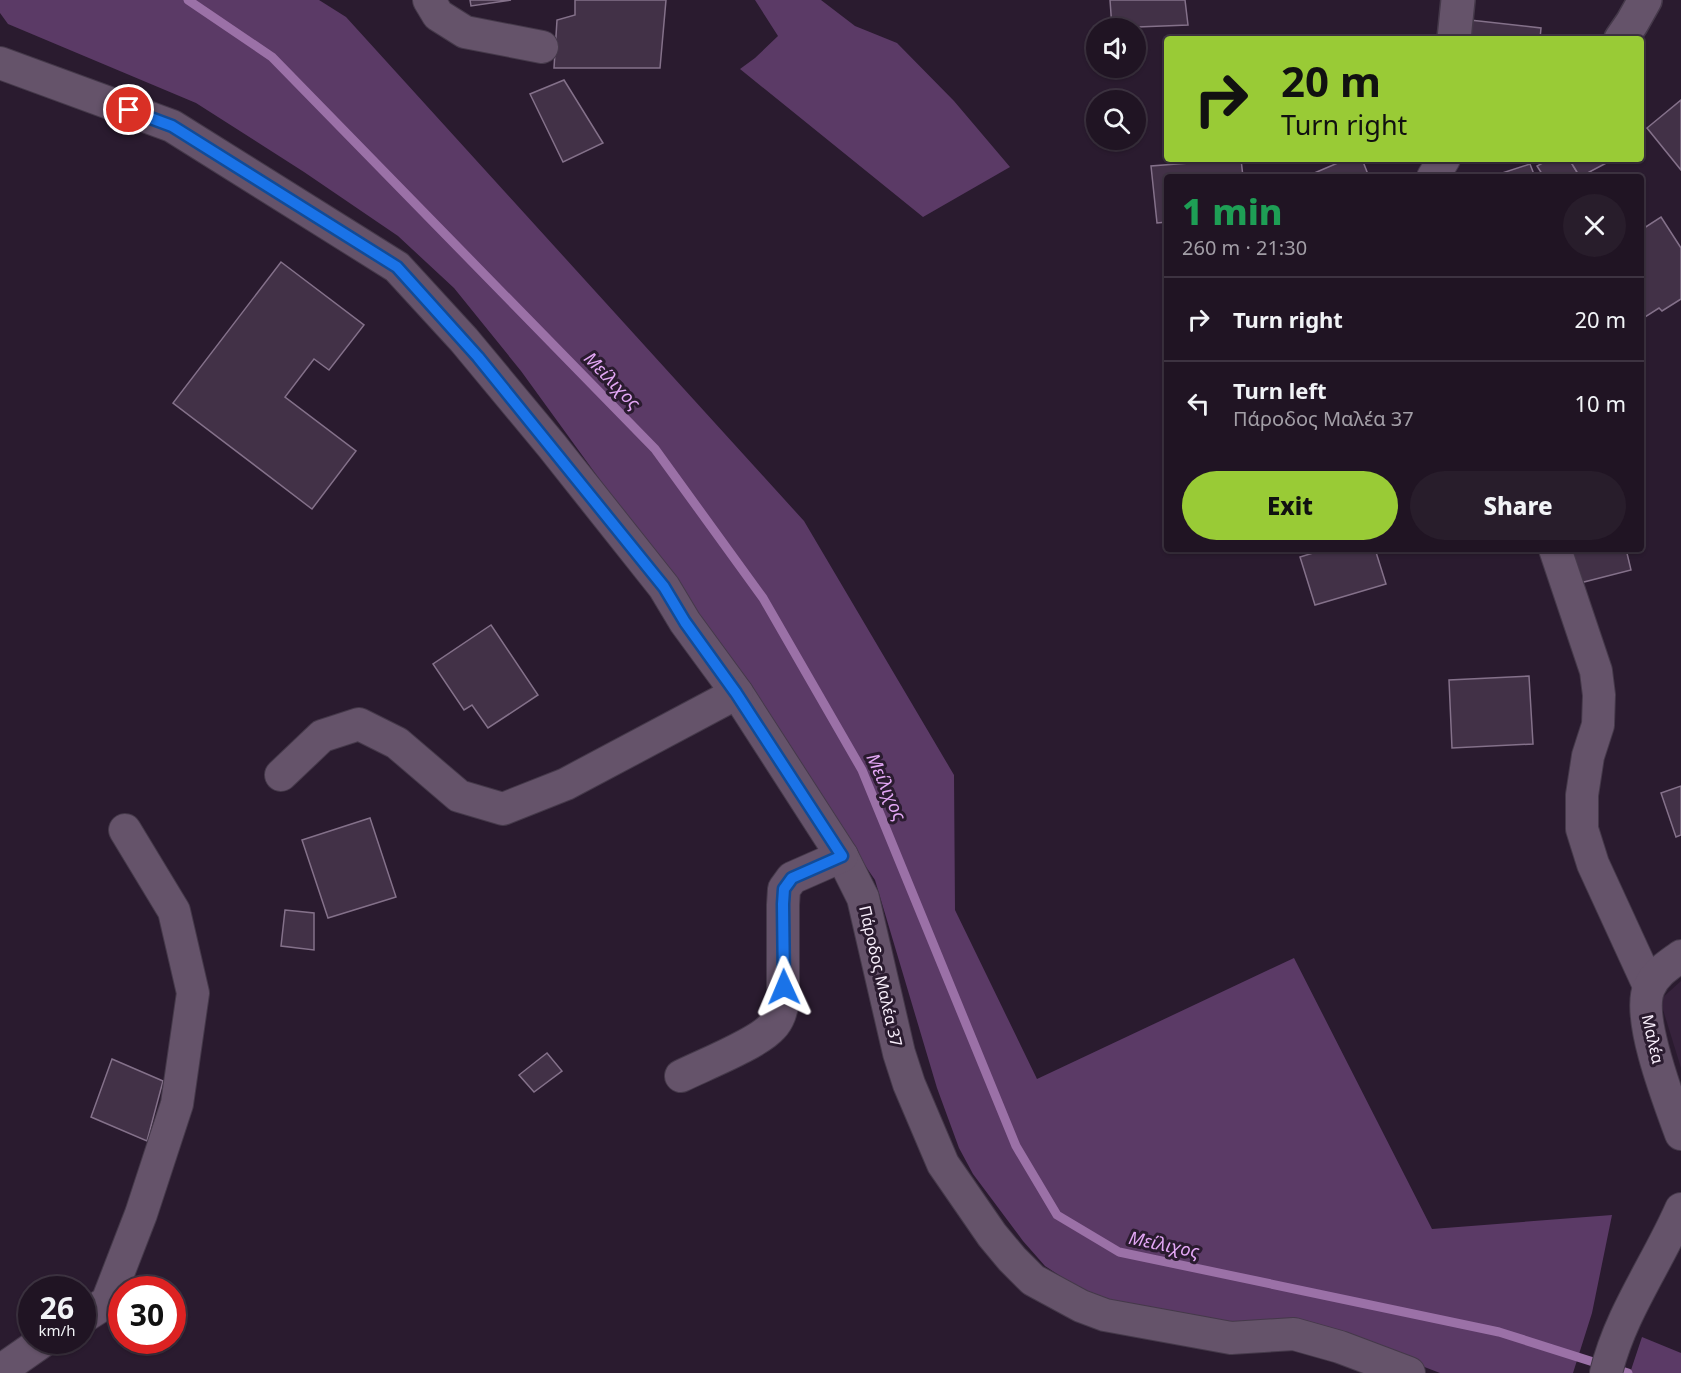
<!DOCTYPE html>
<html lang="en">
<head>
<meta charset="utf-8">
<style>
	:root { --surface:#201423; --page:#281d2b; --text:#f1f3f6; --muted:#a29ea6; --line:#3d3341; --accent:#99cb36 }
	body { margin:0; font-family:"Noto Sans",sans-serif; background:var(--page); color:var(--text); height:100vh; display:flex; flex-direction:column; font-size:22px; white-space:nowrap }
	* { box-sizing:border-box; margin:0 }
	p { font-size:20px; color:var(--muted) }
	.icon { flex:none; width:33px; height:33px; fill:none; stroke:currentColor; stroke-width:2; stroke-linecap:round; stroke-linejoin:round }
	.map { position:relative; flex:1; overflow:hidden }
	.details { position:absolute; left:1164px; top:174px; width:480px; height:378px; display:flex; flex-direction:column; background:var(--surface); border-radius:6px; box-shadow:0 2px 4px #0004,0 0 0 2px var(--line) }
	.details>* { flex:none }
	.hud { position:absolute; left:1164px; top:36px; width:480px; height:126px; border-radius:6px; box-shadow:0 2px 4px #0004,0 0 0 2px var(--line); background:#99cb36; color:#111; overflow:hidden }
	.controls { position:absolute; left:1086px; top:18px; display:grid; gap:12px }
	.controls a { display:grid; place-items:center; width:60px; height:60px; border-radius:50%; background:var(--surface); box-shadow:0 2px 4px #0004,0 0 0 2px var(--line); font-size:30px }
	.speed { position:absolute; left:18px; top:1276px; display:flex; gap:12px; font-size:30px; font-weight:700; text-align:center }
	.speed>* { display:grid; place-content:center; width:78px; height:78px; border-radius:50%; background:var(--surface); box-shadow:0 2px 4px #0004,0 0 0 2px var(--line); line-height:1 }
	.speed small { font-size:15px; font-weight:400 }
	.speed .limit { border:9px solid #d22; background:#fff; color:#111 }
	.pin { position:absolute; display:grid; place-items:center; width:51px; height:51px; color:#fff; margin:-26px; border:3px solid #fff; border-radius:50%; box-shadow:0 2px 6px #0007 }
	.me { position:absolute; width:66px; margin:-33px; rotate:359deg; stroke-linejoin:round; filter:drop-shadow(0 0 4px #0008) }
	.turn { display:flex; align-items:center; gap:21px; height:126px; padding:0 18px; font-size:27px }
	.turn .icon { width:78px; height:78px; stroke-width:2.5 }
	.turn b { display:block; font-size:42px; line-height:51px }
	.round { display:grid; place-items:center; flex:none; width:63px; height:63px; border-radius:32px; background:var(--page) }
	.head { display:flex; align-items:center; justify-content:space-between; height:102px; padding:0 18px }
	h1 { font-size:36px; font-weight:800; line-height:45px; color:#1e9e55 }
	.primary-button { display:flex; gap:12px; margin-top:auto; padding:12px 18px }
	.primary-button a { flex:1; height:69px; border-radius:36px; background:var(--accent); color:#111; font-size:24px; font-weight:800; line-height:69px; text-align:center }
	.primary-button a+a { background:var(--page); color:var(--text) }
	ul { padding:0; list-style:none }
	li { display:flex; align-items:center; gap:18px; height:84px; padding:0 18px; border-top:2px solid var(--line) }
	li div { flex:1 }
	li b { display:block; font-size:22px }
	li em { font-style:normal }
	.map>svg:first-child { display:block }
</style>
</head>
<body>
<div class="map">
<svg width="1681" height="1373" viewBox="0 0 1681 1373">
	<rect width="100%" height="100%" fill="#2a1b2f"/>
	<!-- built -->
	<path fill="#36223c" d="M 1681,981 L 1681,1068 L 1660,1000 Z"/>
	<!-- green -->
	<g fill="#5b3a66">
		<path d="M 0,0 L 319,0 L 346,17 L 804,521 L 954,775 L 955,910 L 1037,1079 L 1294,958 L 1432,1229 L 1612,1215 L 1592,1313 L 1573,1373 L 1440,1373 L 1336,1333 L 1243,1327 L 1119,1303 L 1077,1287 L 1045,1266 L 1023,1241 L 973,1174 L 959,1148 L 937,1088 L 875,880 L 632,524 L 521,371 L 454,288 L 398,236 L 304,172 L 196,103 L 8,24 L 0,13 Z"/>
		<path d="M 755,0 L 821,0 L 855,26 L 897,43 L 954,101 L 1010,167 L 923,217 L 740,69 L 755,58 L 778,36 Z"/>
		<path d="M 1642,1337 L 1681,1353 L 1681,1373 L 1630,1373 Z"/>
	</g>
	<g fill="none" stroke-linecap="round" stroke-linejoin="round">
		<!-- stream -->
		<path stroke="#9b71a7" stroke-width="9" d="M 188,0 L 272,57 L 655,449 L 763,598 L 862,770 L 1016,1146 L 1057,1215 L 1119,1252 L 1499,1332 L 1628,1373"/>
	</g>
	<!-- building -->
	<g fill="#423147" stroke="#84718a" stroke-width="1.5">
		<path d="M 470,0 L 511,0 L 471,6 Z"/>
		<path d="M 575,0 L 666,0 L 660,68 L 554,68 L 557,20 L 575,15 Z"/>
		<path d="M 1110,0 L 1185,0 L 1188,25 L 1112,28 Z"/>
		<path d="M 1461,19 L 1541,28 L 1540,39 L 1459,39 Z"/>
		<path d="M 564,80 L 603,143 L 563,162 L 530,94 Z"/>
		<path d="M 1681,100 L 1681,170 L 1647,128 Z"/>
		<path d="M 1241,159 L 1243,177 L 1167,177 L 1167,222 L 1157,223 L 1151,166 Z"/>
		<path d="M 1347,159 L 1362,159 L 1369,177 L 1305,177 Z"/>
		<path d="M 1550,159 L 1569,159 L 1580,177 L 1544,177 L 1537,166 Z"/>
		<path d="M 1569,159 L 1612,159 L 1612,160 L 1580,177 Z"/>
		<path d="M 1530,164 L 1535,177 L 1490,177 Z"/>
		<path d="M 1661,217 L 1681,248 L 1681,299 L 1662,311 L 1659,308 L 1642,319 L 1641,230 Z"/>
		<path d="M 281,262 L 364,325 L 329,370 L 314,359 L 285,397 L 356,451 L 312,509 L 173,403 Z"/>
		<path d="M 1326,549 L 1375,549 L 1386,584 L 1315,605 L 1300,557 Z"/>
		<path d="M 1566,549 L 1626,549 L 1631,570 L 1576,584 Z"/>
		<path d="M 491,625 L 538,695 L 488,728 L 472,705 L 464,710 L 433,664 Z"/>
		<path d="M 1529,676 L 1533,744 L 1452,748 L 1449,680 Z"/>
		<path d="M 1681,786 L 1681,835 L 1676,837 L 1661,793 Z"/>
		<path d="M 370,818 L 396,897 L 328,918 L 302,840 Z"/>
		<path d="M 285,910 L 314,913 L 314,950 L 281,946 Z"/>
		<path d="M 547,1053 L 562,1071 L 534,1092 L 519,1075 Z"/>
		<path d="M 112,1059 L 163,1081 L 147,1141 L 91,1117 Z"/>
	</g>
	<g fill="none" stroke-linecap="round" stroke-linejoin="round">
		<defs>
			<g id="minor">
				<path d="M 429,0 L 438,15 L 465,32 L 542,47"/>
				<path d="M 0,63 L 172,126 L 397,267 L 464,340 L 552,446 L 664,587 L 685,622 L 737,693 L 842,856 L 863,898 L 899,1053 L 909,1084 L 943,1164 L 992,1235 L 1012,1259 L 1033,1280 L 1081,1306 L 1105,1315 L 1231,1338 L 1294,1334 L 1340,1347 L 1409,1373"/>
				<path d="M 1433,177 L 1444,159"/>
				<path d="M 1555,549 L 1596,671 L 1599,695 L 1598,725 L 1588,756 L 1582,795 L 1582,829 L 1593,864 L 1649,986"/>
				<path d="M 281,775 L 322,736 L 359,724 L 397,743 L 459,796 L 503,809 L 566,784 L 737,693"/>
				<path d="M 1681,956 C 1669,965 1655,973 1649,988 C 1636,1017 1670,1104 1681,1134"/>
				<path d="M 681,1076 C 703,1065 757,1044 772,1027 C 779,1020 781,1011 783,1002 L 783,905 L 784,889 L 792,878 L 842,856"/>
				<path d="M 82,1318 L 107,1302 L 141,1214 L 177,1104 L 193,993 L 174,911 L 125,830"/>
				<path d="M 0,1371 L 43,1341"/>
				<path d="M 1606,1373 C 1620,1314 1657,1264 1681,1209"/>
			</g>
			<g id="tertiary">
				<path d="M 1454,39 L 1458,0"/>
				<path d="M 1621,39 L 1632,23 L 1645,0"/>
			</g>
		</defs>
		<!-- minor casing -->
		<use href="#minor" stroke="#45394a" stroke-width="34"/>
		<!-- tertiary casing -->
		<use href="#tertiary" stroke="#45394a" stroke-width="36"/>
		<!-- minor -->
		<use href="#minor" stroke="#65536a" stroke-width="32"/>
		<!-- tertiary -->
		<use href="#tertiary" stroke="#65536a" stroke-width="33"/>
	</g>
	<g fill="none" stroke-linecap="round" stroke-linejoin="round">
		<defs>
			<path id="route" d="M 129,110 L 172,126 L 397,267 L 478,357 L 664,587 L 685,622 L 736,693 L 842,856 L 792,878 L 784,889 L 783,904 L 784,987"/>
		</defs>
		<!-- route casing -->
		<use href="#route" stroke="#114b97" stroke-width="15"/>
		<!-- route -->
		<use href="#route" stroke="#1a73e8" stroke-width="10"/>
	</g>
	<g text-anchor="middle" stroke-width="6" stroke-linejoin="round" paint-order="stroke">
		<!-- street labels -->
		<g font-size="16" fill="#faf0fd" stroke="#2a1b2f">
			<text transform="translate(881 976) rotate(77)" y="6">Πάροδος Μαλέα 37</text>
			<text transform="translate(1653 1039) rotate(77)" y="6">Μαλέα</text>
		</g>
		<!-- water labels -->
		<g font-size="18" font-style="italic" fill="#e3a7f5" stroke="#2a1b2f">
			<text transform="translate(612 381) rotate(46)" y="6">Μείλιχος</text>
			<text transform="translate(886 787) rotate(66)" y="6">Μείλιχος</text>
			<text transform="translate(1164 1245) rotate(12)" y="6">Μείλιχος</text>
		</g>
	</g>
</svg>
<div class="controls">
<a><svg class="icon" aria-label="sound" viewBox="0 0 24 24"><path d="M4 9h4l5-4v14l-5-4H4zM17 9q2 3 0 6"/></svg></a>
<a><svg class="icon" aria-label="search" viewBox="0 0 24 24"><circle cx="10" cy="10" r="6"/><path d="M15 15l6 6"/></svg></a>
</div>
<div class="speed"><div>26<small>km/h</small></div><div class="limit">30</div></div>
<div class="pin" style="left:129px;top:110px;background:#d93025"><svg class="icon" aria-label="arrive" viewBox="0 0 24 24"><path d="M6 21V4h12l-3 4 3 4H6"/></svg></div>
<svg class="me" style="left:784px;top:987px" viewBox="-20 -20 40 40"><path d="M0-17L14 15 0 8-14 15z" fill="#1a73e8" stroke="#fff" stroke-width="4"/></svg>
<div class="hud">
<div class="turn"><svg class="icon" aria-label="right" viewBox="0 0 24 24"><path d="M7 20v-9h11M14 6l5 5-5 5"/></svg><div><b>20 m</b>Turn right</div></div>
</div>
<section class="details">
<div class="head"><div><h1>1 min</h1><p>260 m · 21:30</p></div><a class="round"><svg class="icon" aria-label="close" viewBox="0 0 24 24"><path d="M6 6l12 12M18 6L6 18"/></svg></a></div>
<ul>
<li><svg class="icon" aria-label="right" viewBox="0 0 24 24"><path d="M7 20v-9h11M14 6l5 5-5 5"/></svg><div><b>Turn right</b></div><em>20 m</em></li>
<li><svg class="icon" aria-label="left" viewBox="0 0 24 24"><path d="M17 20v-9H6M10 6l-5 5 5 5"/></svg><div><b>Turn left</b><p>Πάροδος Μαλέα 37</p></div><em>10 m</em></li>
</ul>
<div class="primary-button"><a>Exit</a><a>Share</a></div>
</section>
</div>
</body>
</html>
